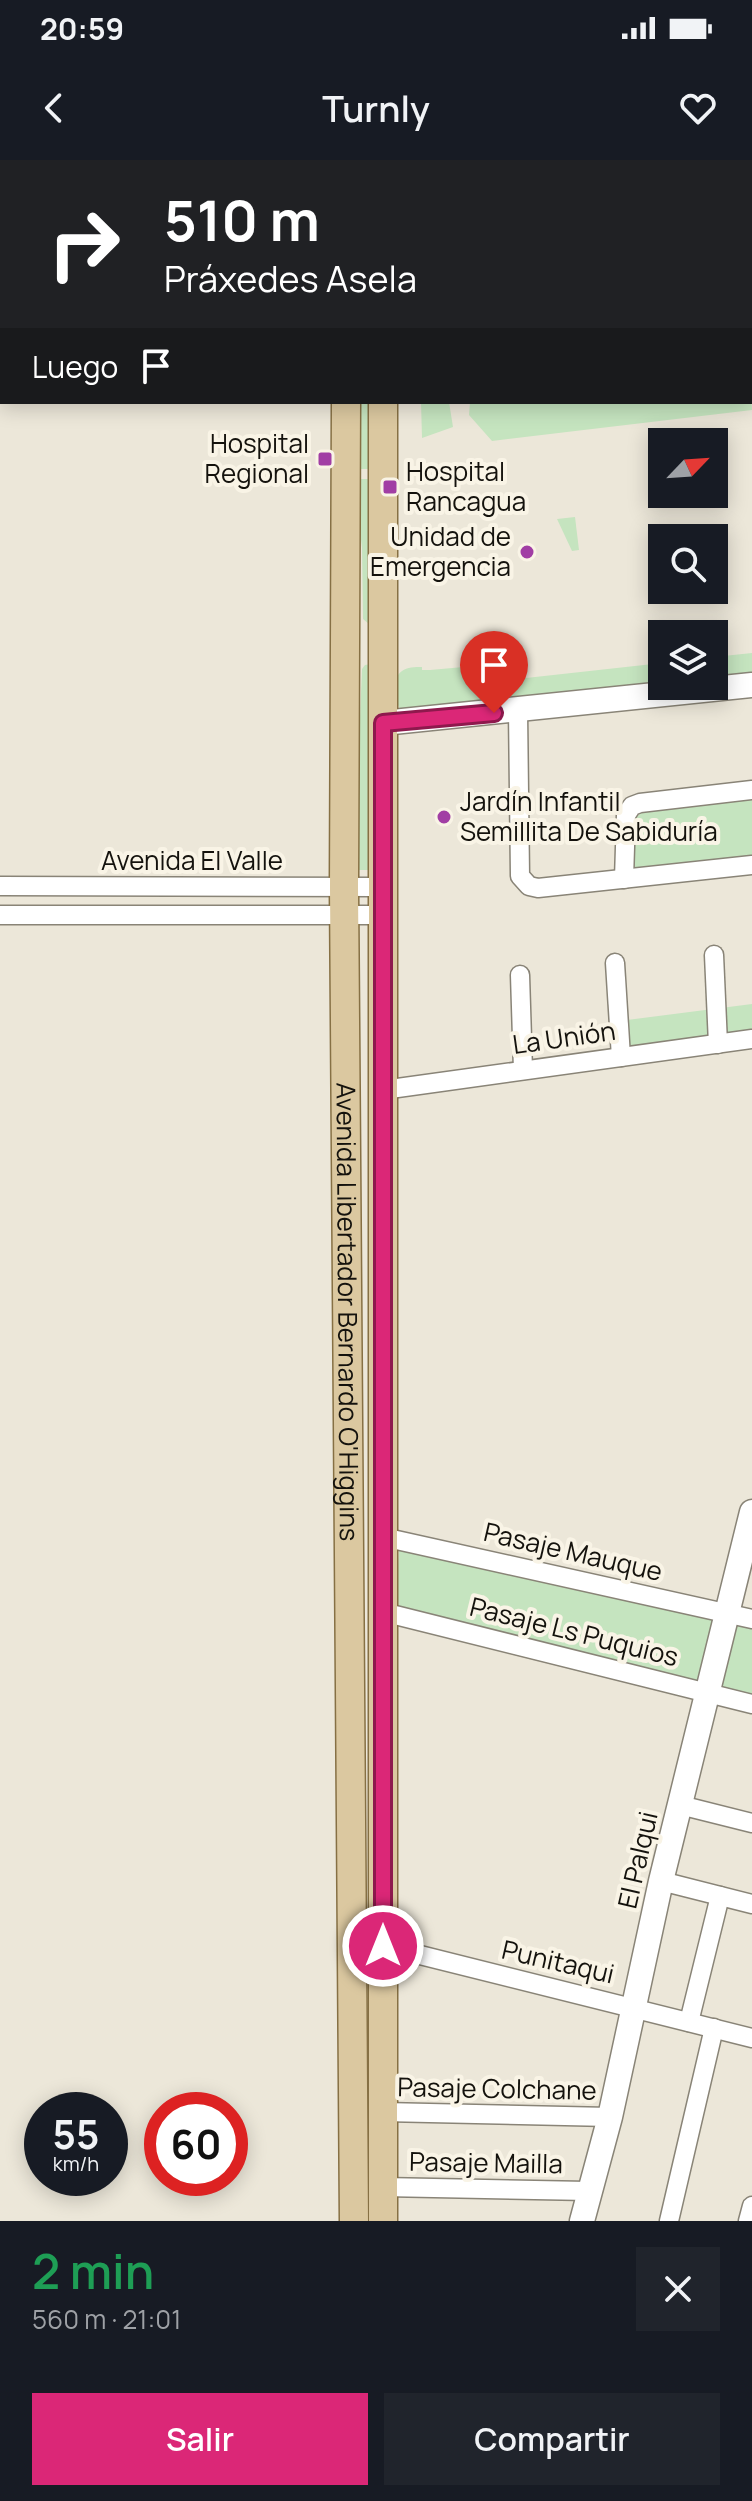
<!DOCTYPE html>
<html lang="es">
<head>
<meta charset="utf-8">
<style>
	:root { --surface:#171b24; --page:#20242c; --text:#f1f3f6; --muted:#9ea1a6; --accent:#db2777 }
	body { margin:0; font-family:Manrope,sans-serif; background:var(--page); color:var(--text); height:100vh; display:flex; flex-direction:column; font-size:30px; white-space:nowrap }
	* { box-sizing:border-box; margin:0 }
	p { font-size:26px; color:var(--muted) }
	.icon { flex:none; width:44px; height:44px; fill:none; stroke:currentColor; stroke-width:2; stroke-linecap:round; stroke-linejoin:round }
	.map { position:relative; height:2061px; overflow:hidden }
	.panel { display:flex; flex-direction:column; background:var(--surface); flex:1 }
	.panel>* { flex:none }
	.top-card { position:absolute; left:0px; top:0px; width:752px; height:244px; box-shadow:0 4px 20px #0003; background:#202124; color:#fff; overflow:hidden }
	.needle { width:52px; rotate:65deg }
	.controls { position:absolute; left:648px; top:268px; display:grid; gap:16px }
	.controls a { display:grid; place-items:center; width:80px; height:80px; border-radius:0px; background:var(--surface); box-shadow:0 4px 20px #0003; font-size:40px }
	.speed { position:absolute; left:24px; top:1932px; display:flex; gap:16px; font-size:40px; font-weight:700; text-align:center }
	.speed>* { display:grid; place-content:center; width:104px; height:104px; border-radius:50%; background:var(--surface); box-shadow:0 4px 20px #0003; line-height:1 }
	.speed small { font-size:20px; font-weight:400 }
	.speed .limit { border:12px solid #d22; background:#fff; color:#111 }
	.pin { position:absolute; display:grid; place-items:center; width:68px; height:68px; color:#fff; margin:-82px -34px; border-radius:50% 50% 50% 0; rotate:-45deg; box-shadow:0 0 8px #0007 }
	.pin .icon { rotate:45deg }
	.me { position:absolute; width:88px; margin:-44px; rotate:0deg; stroke-linejoin:round; filter:drop-shadow(0 0 6px #0008) }
	.turn { display:flex; align-items:center; gap:28px; height:168px; padding:0 32px; font-size:36px }
	.turn .icon { width:104px; height:104px; stroke-width:2.5 }
	.turn b { display:block; font-size:56px; line-height:68px }
	.then { display:flex; align-items:center; height:76px; padding:0 32px; background:#0003; gap:16px; font-size:30px }
	.round { display:grid; place-items:center; flex:none; width:84px; height:84px; border-radius:0px; background:var(--page) }
	.overview { display:flex; align-items:center; justify-content:space-between; height:136px; padding:0 32px }
	h1 { font-size:48px; font-weight:600; line-height:60px; color:#1e9e55 }
	.cta { display:flex; gap:16px; margin-top:auto; padding:16px 32px }
	.cta a { flex:1; height:92px; border-radius:0px; background:var(--accent); color:#fff; font-size:32px; font-weight:600; line-height:92px; text-align:center }
	.cta a+a { background:var(--page); color:var(--text) }
	.status { display:flex; justify-content:space-between; align-items:center; height:56px; padding:0 40px; background:var(--surface); direction:ltr }
	.status svg { height:22px; fill:currentColor }
	header { display:flex; justify-content:space-between; align-items:center; height:104px; padding:0 32px; background:var(--surface); font-size:36px; font-weight:600 }
	.map>svg:first-child { display:block }
</style>
</head>
<body>
<div class="status"><b>20:59</b><svg viewBox="0 0 49 12"><path d="M0 12V9h3v3zM5 12V6h3v6zM10 12V3h3v9zM15 12V0h3v12zM26 1h20v11H26zM47 4h2v5h-2z"/></svg></div>
<header><svg class="icon" aria-label="back" viewBox="0 0 24 24"><path d="M15 5l-7 7 7 7"/></svg>Turnly<svg class="icon" aria-label="heart" viewBox="0 0 24 24"><path d="M12 20l-8-8c-3-5 5-10 8-4 3-6 11-1 8 4z"/></svg></header>
<div class="map">
<svg width="752" height="2061" viewBox="0 0 752 2061">
	<rect width="100%" height="100%" fill="#ece7d9"/>
	<!-- green -->
	<g fill="#c5e4bf">
		<path d="M 750,204 L 752,250 L 492,281 L 469,255 L 470,242 L 750,242 Z"/>
		<path d="M 354,242 L 375,242 L 376,309 L 355,309 Z"/>
		<path d="M 421,242 L 449,242 L 453,267 L 422,278 Z"/>
		<path d="M 354,319 L 376,319 L 369,464 L 363,459 L 362,388 Z"/>
		<path d="M 575,357 L 579,390 L 572,391 L 557,359 Z"/>
		<path d="M 752,493 L 752,515 L 714,519 L 714,497 Z"/>
		<path d="M 662,503 L 662,525 L 404,553 C 394,545 390,519 402,511 C 407,507 415,507 422,507 L 422,510 L 430,510 L 497,504 L 499,521 Z"/>
		<path d="M 371,504 L 375,710 L 355,710 L 356,583 L 360,558 L 362,509 L 365,505 Z"/>
		<path d="M 752,638 L 752,699 L 631,711 L 635,658 L 646,649 Z"/>
		<path d="M 752,844 L 752,870 L 630,886 L 627,860 Z"/>
		<path d="M 400,1376 L 752,1464 L 752,1539 L 395,1451 Z"/>
	</g>
	<g fill="none" stroke-linecap="round" stroke-linejoin="round">
		<!-- stream -->
		<g stroke="#7cb1db" stroke-width="5">
			<path d="M 750,10 L 752,9"/>
			<path d="M 750,27 L 752,27"/>
		</g>
		<defs>
			<g id="street">
				<path d="M 750,46 L 752,45"/>
				<path d="M 0,134 L 2,133"/>
				<path d="M 518,551 L 520,716 L 529,726 L 538,728 L 752,705"/>
				<path d="M 624,719 L 626,655 L 632,646 L 640,643 L 752,630"/>
				<path d="M 0,726 L 383,727"/>
				<path d="M 0,755 L 383,755"/>
				<path d="M 714,795 L 718,884"/>
				<path d="M 615,803 L 621,897"/>
				<path d="M 520,815 L 523,910"/>
				<path d="M 383,930 L 752,879"/>
				<path d="M 383,1377 L 752,1459"/>
				<path d="M 383,1452 L 752,1544"/>
				<path d="M 680,1645 L 752,1663"/>
				<path d="M 661,1721 L 752,1744"/>
				<path d="M 352,1778 L 752,1878"/>
				<path d="M 689,1862 L 720,1736"/>
				<path d="M 383,1952 L 610,1957"/>
				<path d="M 383,2027 L 588,2031"/>
				<path d="M 669,2061 L 714,1868"/>
				<path d="M 748,2061 L 752,2046"/>
			</g>
			<g id="secondary">
				<path d="M 383,563 L 752,525"/>
				<path d="M 582,2061 L 610,1957 L 661,1721 L 752,1352"/>
			</g>
			<g id="primary">
				<path d="M 503,2 L 517,0"/>
				<path d="M 687,2 L 700,0"/>
				<path d="M 0,70 L 2,69"/>
				<path d="M 0,96 L 2,96"/>
				<path id="s1" d="M 346,242 L 344,728 L 354,2061"/>
				<path d="M 383,2061 L 383,242"/>
			</g>
		</defs>
		<!-- street casing -->
		<use href="#street" stroke="#898477" stroke-width="21"/>
		<!-- secondary casing -->
		<use href="#secondary" stroke="#898477" stroke-width="27"/>
		<!-- primary casing -->
		<use href="#primary" stroke="#867044" stroke-width="31"/>
		<!-- street -->
		<use href="#street" stroke="#fff" stroke-width="18"/>
		<!-- secondary -->
		<use href="#secondary" stroke="#fff" stroke-width="24"/>
		<!-- primary -->
		<use href="#primary" stroke="#dbc8a0" stroke-width="28"/>
	</g>
	<g fill="none" stroke-linecap="round" stroke-linejoin="round">
		<defs>
			<path id="route" d="M 383,1786 L 383,563 L 494,553"/>
		</defs>
		<!-- route casing -->
		<use href="#route" stroke="#8e194d" stroke-width="20"/>
		<!-- route -->
		<use href="#route" stroke="#db2777" stroke-width="14"/>
	</g>
	<!-- markers -->
	<g fill="#a13ea4" stroke="#f9f4e6" stroke-width="3">
		<rect x="317" y="291" width="16" height="16" rx="4"/>
		<rect x="382" y="319" width="16" height="16" rx="4"/>
		<circle cx="527" cy="392" r="8"/>
		<circle cx="444" cy="657" r="8"/>
	</g>
	<g text-anchor="middle" stroke-width="8" stroke-linejoin="round" paint-order="stroke">
		<!-- poi labels -->
		<g font-size="26" fill="#14120d" stroke="#f9f4e6" text-anchor="end">
			<text x="309" y="293">Hospital<tspan x="309" dy="30">Regional</tspan></text>
			<text x="406" y="321" text-anchor="start">Hospital<tspan x="406" dy="30">Rancagua</tspan></text>
			<text x="511" y="386">Unidad de<tspan x="511" dy="30">Emergencia</tspan></text>
			<text x="460" y="651" text-anchor="start">Jardín Infantil<tspan x="460" dy="30">Semillita De Sabiduría</tspan></text>
		</g>
		<!-- street labels -->
		<g font-size="26" fill="#14120d" stroke="#f9f4e6">
			<text x="192" y="710">Avenida El Valle</text>
			<text transform="translate(564 878) rotate(-8)" y="9">La Unión</text>
			<text dy="9" stroke="none"><textPath href="#s1" startOffset="910">Avenida Libertador Bernardo O'Higgins</textPath></text>
			<text transform="translate(573 1392) rotate(13)" y="9">Pasaje Mauque</text>
			<text transform="translate(574 1472) rotate(14)" y="9">Pasaje Ls Puquios</text>
			<text transform="translate(638 1700) rotate(-77)" y="9">El Palqui</text>
			<text transform="translate(558 1802) rotate(13)" y="9">Punitaqui</text>
			<text transform="translate(497 1929) rotate(1)" y="9">Pasaje Colchane</text>
			<text transform="translate(486 2003) rotate(1)" y="9">Pasaje Mailla</text>
		</g>
	</g>
</svg>
<div class="controls">
<a><svg class="needle" viewBox="-14 -14 28 28"><path d="M0-13l5 13h-10z" fill="#e53935"/><path d="M0 13l5-13h-10z" fill="#9ea1a6"/></svg></a>
<a><svg class="icon" aria-label="search" viewBox="0 0 24 24"><circle cx="10" cy="10" r="6"/><path d="M15 15l6 6"/></svg></a>
<a><svg class="icon" aria-label="layers" viewBox="0 0 24 24"><path d="M12 4l9 5-9 5-9-5zM3 14l9 5 9-5"/></svg></a>
</div>
<div class="speed"><div>55<small>km/h</small></div><div class="limit">60</div></div>
<div class="pin" style="left:494px;top:553px;background:#d93025"><svg class="icon" aria-label="arrive" viewBox="0 0 24 24"><path d="M6 21V4h12l-3 4 3 4H6"/></svg></div>
<svg class="me" style="left:383px;top:1786px" viewBox="-20 -20 40 40"><circle r="17" fill="#db2777" stroke="#fff" stroke-width="3"/><path d="M0-11L8 9 0 5-8 9z" fill="#fff"/></svg>
<div class="top-card">
<div class="turn"><svg class="icon" aria-label="right" viewBox="0 0 24 24"><path d="M7 20v-9h11M14 6l5 5-5 5"/></svg><div><b>510 m</b>Práxedes Asela</div></div>
<div class="then">Luego<svg class="icon" aria-label="arrive" viewBox="0 0 24 24"><path d="M6 21V4h12l-3 4 3 4H6"/></svg></div>
</div>
</div>
<section class="panel">
<div class="overview"><div><h1>2 min</h1><p>560 m · 21:01</p></div><a class="round"><svg class="icon" aria-label="close" viewBox="0 0 24 24"><path d="M6 6l12 12M18 6L6 18"/></svg></a></div>
<div class="cta"><a>Salir</a><a>Compartir</a></div>
</section>
</body>
</html>
